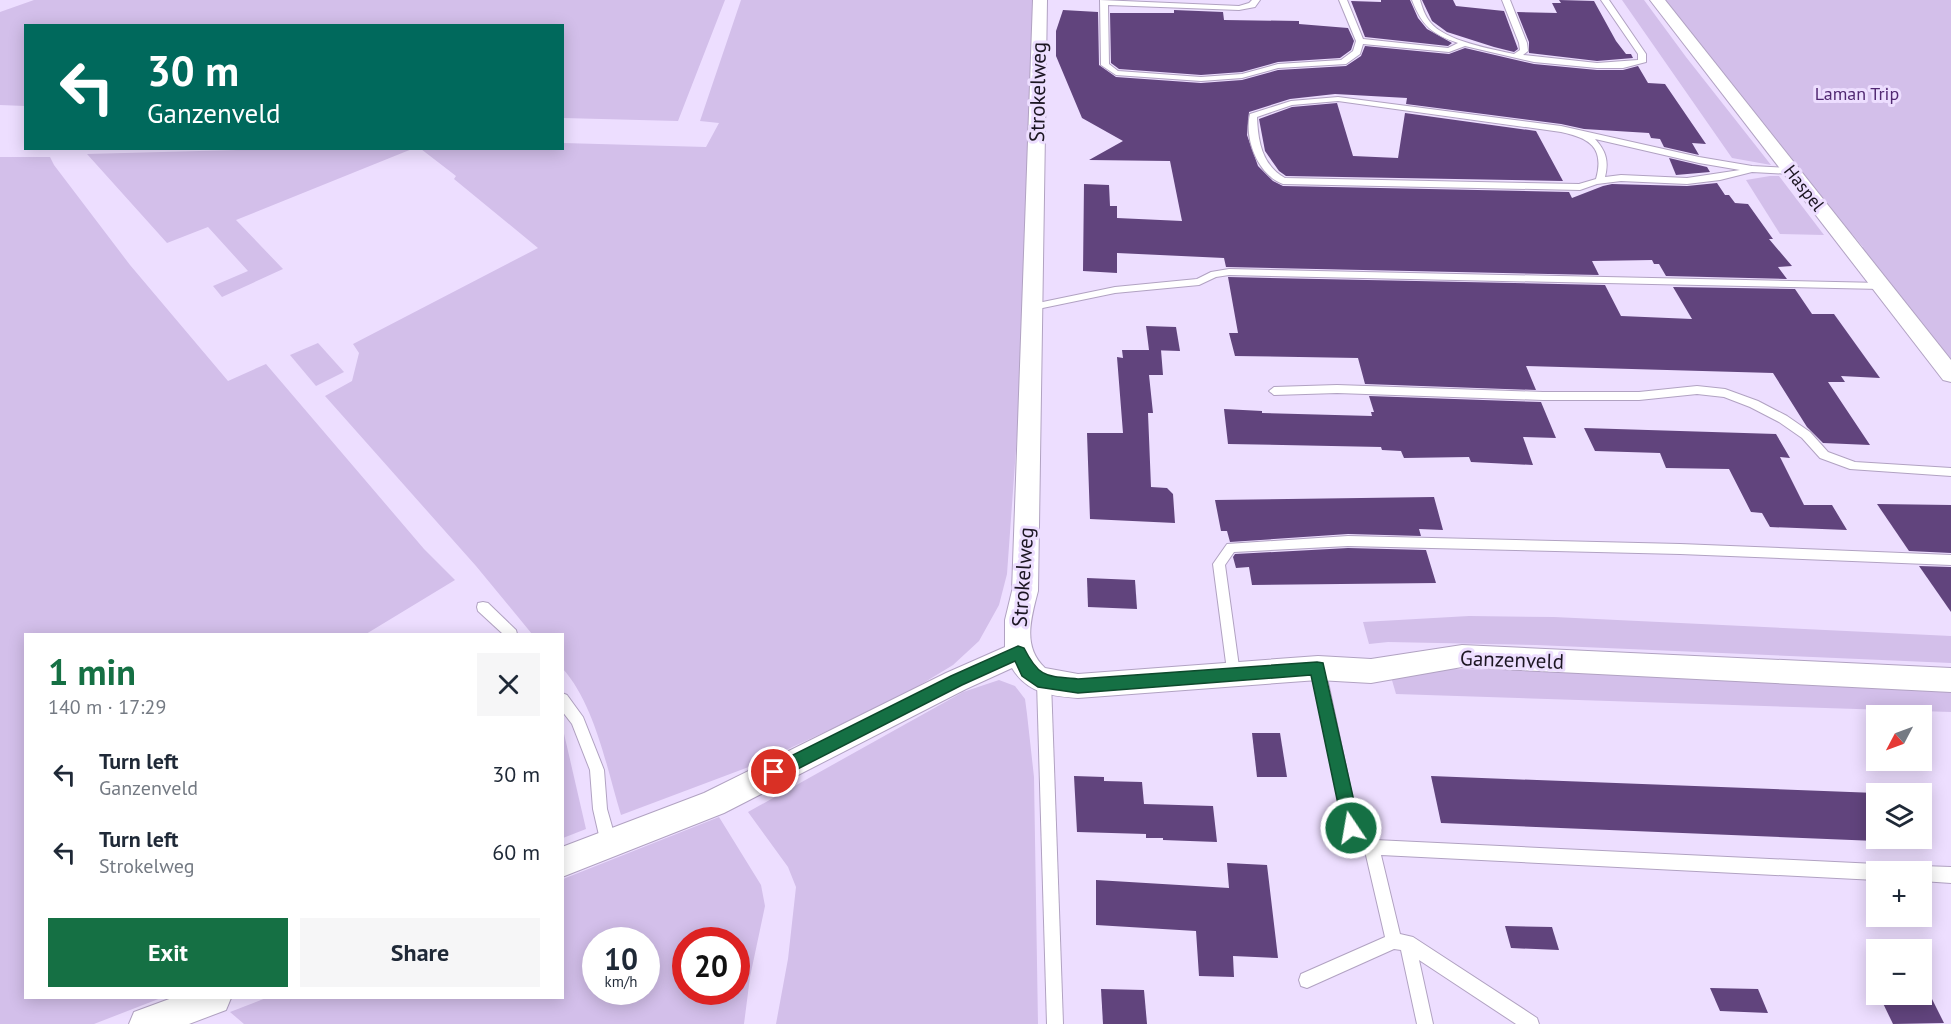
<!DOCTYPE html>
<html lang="en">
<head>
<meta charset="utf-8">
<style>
	:root { --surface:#fff; --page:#f6f6f7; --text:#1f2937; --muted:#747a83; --accent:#157044 }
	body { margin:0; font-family:"PT Sans",sans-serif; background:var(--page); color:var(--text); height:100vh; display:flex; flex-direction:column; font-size:22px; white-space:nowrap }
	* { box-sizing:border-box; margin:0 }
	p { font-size:20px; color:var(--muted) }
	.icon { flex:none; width:33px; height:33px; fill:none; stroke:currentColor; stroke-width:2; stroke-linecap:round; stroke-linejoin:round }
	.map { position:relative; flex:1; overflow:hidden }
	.panel { position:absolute; left:24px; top:633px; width:540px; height:366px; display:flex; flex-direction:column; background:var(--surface); border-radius:0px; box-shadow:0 3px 15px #0003 }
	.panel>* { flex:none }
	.banner { position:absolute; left:24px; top:24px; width:540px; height:126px; border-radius:0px; box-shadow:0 3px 15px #0003; background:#00695c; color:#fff; overflow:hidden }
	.needle { width:39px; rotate:229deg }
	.buttons { position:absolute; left:1866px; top:705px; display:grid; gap:12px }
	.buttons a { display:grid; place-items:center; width:66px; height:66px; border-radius:0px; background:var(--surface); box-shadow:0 3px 15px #0003; font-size:30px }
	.speed { position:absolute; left:582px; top:927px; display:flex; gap:12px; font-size:30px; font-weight:700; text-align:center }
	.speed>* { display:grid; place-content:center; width:78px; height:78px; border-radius:50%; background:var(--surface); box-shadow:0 3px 15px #0003; line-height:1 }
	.speed small { font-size:15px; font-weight:400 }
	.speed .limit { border:9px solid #d22; background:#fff; color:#111 }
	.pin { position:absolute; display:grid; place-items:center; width:51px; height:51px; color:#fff; margin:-26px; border:3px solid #fff; border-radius:50%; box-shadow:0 2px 6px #0007 }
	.me { position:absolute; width:66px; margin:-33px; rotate:348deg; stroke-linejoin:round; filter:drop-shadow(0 0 4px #0008) }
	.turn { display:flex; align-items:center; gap:21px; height:126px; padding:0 24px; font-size:27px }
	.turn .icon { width:78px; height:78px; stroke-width:2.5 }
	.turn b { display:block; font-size:42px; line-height:51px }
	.round { display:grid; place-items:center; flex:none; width:63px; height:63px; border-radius:0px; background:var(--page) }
	.overview { display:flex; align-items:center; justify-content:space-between; height:102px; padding:0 24px }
	h1 { font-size:36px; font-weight:700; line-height:45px; color:var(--accent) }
	.cta { display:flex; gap:12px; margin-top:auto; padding:12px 24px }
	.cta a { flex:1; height:69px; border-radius:0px; background:var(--accent); color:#fff; font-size:24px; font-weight:700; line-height:69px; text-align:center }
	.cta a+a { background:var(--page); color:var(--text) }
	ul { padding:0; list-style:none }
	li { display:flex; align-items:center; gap:18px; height:78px; padding:0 24px }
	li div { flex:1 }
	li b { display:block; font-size:22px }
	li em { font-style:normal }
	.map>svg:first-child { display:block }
</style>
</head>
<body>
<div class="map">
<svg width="1951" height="1024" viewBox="0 0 1951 1024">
	<rect width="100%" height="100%" fill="#eddeff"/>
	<!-- green -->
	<g fill="#d3bfea" fill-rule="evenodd">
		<path d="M 34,0 L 725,0 L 678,121 L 563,118 L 562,26 L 26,26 L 25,106 L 0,105 L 0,12 Z"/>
		<path d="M 741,0 L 1033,0 L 1024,338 L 1007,574 L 999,605 L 979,641 L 953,665 L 902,696 L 754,765 L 621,815 C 607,769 595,705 563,669 L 562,634 L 532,634 L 476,566 L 325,396 L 352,381 L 359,353 L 353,344 L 538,248 L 454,179 L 456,176 L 421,149 L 562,148 L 563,143 L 706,147 L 719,123 L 700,121 Z"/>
		<path d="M 1622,0 L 1644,0 L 1686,57 L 1771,165 L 1732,158 Z"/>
		<path d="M 1664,0 L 1951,0 L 1951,367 L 1858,248 L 1863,247 L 1852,234 L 1846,233 Z"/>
		<path d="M 315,148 L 412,149 L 236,220 L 283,269 L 222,297 L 213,286 L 248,271 L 208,227 L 167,243 L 87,154 Z"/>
		<path d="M 0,157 L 50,157 L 54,165 L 130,265 L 228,381 L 266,364 L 424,549 L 455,580 L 366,634 L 26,634 L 26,998 L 161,998 L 94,1024 L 0,1024 Z"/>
		<path d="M 1770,176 L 1779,176 L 1824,235 L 1780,234 L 1746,180 Z"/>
		<path d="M 318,343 L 344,372 L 316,386 L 290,355 Z"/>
		<path d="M 1469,616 L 1554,617 L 1951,636 L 1951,663 L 1536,645 L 1388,642 L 1369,644 L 1363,622 Z"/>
		<path d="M 1447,669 L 1608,671 L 1951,688 L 1951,712 L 1396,694 L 1389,670 Z"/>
		<path d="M 999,680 L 1015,686 L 1025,699 L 1027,714 L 1034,777 L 1038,1024 L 776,1024 L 788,959 L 796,887 L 788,867 L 748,812 L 963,692 Z"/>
		<path d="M 562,725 L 586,829 L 563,838 L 562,838 Z"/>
		<path d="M 719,817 L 761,885 L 765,906 L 750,977 L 744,1024 L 244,1024 L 230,1012 L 266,998 L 562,998 L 563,879 ZM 596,940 L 646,940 L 646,992 L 596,992 ZM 686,940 L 736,940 L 736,992 L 686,992 Z"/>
	</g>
	<!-- building -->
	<g fill="#61447d">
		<path d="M 1381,0 L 1410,0 L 1418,18 L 1427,29 L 1452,43 L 1448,46 L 1365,37 L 1351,1 L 1381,2 Z"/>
		<path d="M 1422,0 L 1453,0 L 1456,6 L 1504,11 L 1518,49 L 1514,52 L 1494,47 L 1447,32 L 1432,21 Z"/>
		<path d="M 1559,0 L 1594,1 L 1616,41 L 1626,54 L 1631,54 L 1633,58 L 1597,61 L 1529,53 L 1529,42 L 1517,12 L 1557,13 L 1552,3 L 1561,3 Z"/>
		<path d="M 1063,10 L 1098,12 L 1099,65 L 1116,77 L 1201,83 L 1242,80 L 1278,70 L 1346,66 L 1361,56 L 1365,46 L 1449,54 L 1465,48 L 1534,64 L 1597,70 L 1623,70 L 1638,66 L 1648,83 L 1665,84 L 1706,144 L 1692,143 L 1699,155 L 1664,147 L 1660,139 L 1651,138 L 1649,133 L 1584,129 L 1561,124 L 1406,104 L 1407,98 L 1335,94 L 1290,99 L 1249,112 L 1247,135 L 1258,166 L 1273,181 L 1283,186 L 1569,192 L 1572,198 L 1603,186 L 1612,184 L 1687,186 L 1717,183 L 1725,195 L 1729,195 L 1735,203 L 1748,204 L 1773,239 L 1769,239 L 1792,266 L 1778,267 L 1787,279 L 1666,276 L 1659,264 L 1654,264 L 1652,260 L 1592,261 L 1599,275 L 1226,267 L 1224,258 L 1117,253 L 1117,273 L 1083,271 L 1084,184 L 1109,185 L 1110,206 L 1117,206 L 1117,218 L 1182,221 L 1170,161 L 1089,160 L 1123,141 L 1082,118 L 1056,56 L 1056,31 Z"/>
		<path d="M 1174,10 L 1223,12 L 1224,20 L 1299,21 L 1299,24 L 1348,28 L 1354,41 L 1351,50 L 1340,58 L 1278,62 L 1242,72 L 1201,75 L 1119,69 L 1111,63 L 1110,13 L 1174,13 Z"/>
		<path d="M 1337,103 L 1353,156 L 1398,158 L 1405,113 L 1536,131 L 1563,181 L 1286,176 L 1279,171 L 1265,151 L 1259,119 L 1292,107 Z"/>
		<path d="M 1669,158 L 1707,167 L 1710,172 L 1676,175 Z"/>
		<path d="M 1228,277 L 1605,285 L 1621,316 L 1692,319 L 1673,287 L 1795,289 L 1812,314 L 1834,314 L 1880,378 L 1841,376 L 1845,382 L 1828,382 L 1870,445 L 1823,443 L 1807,427 L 1773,373 L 1526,366 L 1536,390 L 1365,384 L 1358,358 L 1235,356 L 1229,333 L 1238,333 Z"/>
		<path d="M 1146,326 L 1176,327 L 1180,351 L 1149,350 Z"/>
		<path d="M 1122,350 L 1161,350 L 1163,375 L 1149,375 L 1153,413 L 1148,413 L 1151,487 L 1167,488 L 1173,494 L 1175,523 L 1090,519 L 1087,433 L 1123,433 L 1117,357 L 1123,358 Z"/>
		<path d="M 1369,396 L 1541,402 L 1556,438 L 1523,437 L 1533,465 L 1471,462 L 1469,457 L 1404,458 L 1401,451 L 1382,450 L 1381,447 L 1228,444 L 1224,409 L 1262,411 L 1262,413 L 1372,416 L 1371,412 L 1374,412 Z"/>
		<path d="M 1584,428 L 1776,434 L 1790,458 L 1780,457 L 1804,505 L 1832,505 L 1847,530 L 1770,527 L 1762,513 L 1751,512 L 1729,469 L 1666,468 L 1660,453 L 1595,451 Z"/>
		<path d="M 1434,497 L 1443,530 L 1419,529 L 1421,536 L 1348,534 L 1230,542 L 1227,531 L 1221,531 L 1215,500 Z"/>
		<path d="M 1877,504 L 1951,505 L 1951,553 L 1909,551 Z"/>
		<path d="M 1348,548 L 1426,550 L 1436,583 L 1252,585 L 1249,567 L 1236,568 L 1233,557 L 1235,554 Z"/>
		<path d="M 1919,566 L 1951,567 L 1951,612 Z"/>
		<path d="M 1087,578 L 1135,580 L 1137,609 L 1088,607 Z"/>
		<path d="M 1252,733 L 1280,733 L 1287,777 L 1257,777 Z"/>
		<path d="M 1074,776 L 1104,777 L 1104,781 L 1142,782 L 1144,804 L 1213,806 L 1217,842 L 1163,840 L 1163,838 L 1146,838 L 1146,834 L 1077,832 Z"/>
		<path d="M 1431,776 L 1876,793 L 1876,841 L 1441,823 Z"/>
		<path d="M 1227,863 L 1267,865 L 1278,958 L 1233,956 L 1234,977 L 1199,976 L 1196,931 L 1096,925 L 1096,880 L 1229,888 Z"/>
		<path d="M 1505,926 L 1552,927 L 1559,950 L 1511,948 Z"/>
		<path d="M 1710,988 L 1758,989 L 1768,1013 L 1720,1011 Z"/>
		<path d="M 1101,989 L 1144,990 L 1147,1024 L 1103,1024 Z"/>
		<path d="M 1879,995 L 1931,997 L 1944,1023 L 1893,1024 Z"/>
	</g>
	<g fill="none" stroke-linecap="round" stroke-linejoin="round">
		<defs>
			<g id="lane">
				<path d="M 1100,0 L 1239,6 L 1249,3 L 1252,0 L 1260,0 L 1255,7 L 1239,10 L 1108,5 L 1109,64 L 1118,71 L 1201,77 L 1242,74 L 1278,64 L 1341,60 L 1353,51 L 1356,41 L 1339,0 L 1347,0 L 1363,39 L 1448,48 L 1458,43 C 1432,34 1422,26 1412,0 L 1420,0 C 1422,7 1425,16 1430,22 C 1445,41 1491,49 1514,54 L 1520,50 L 1519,43 L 1502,0 L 1510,0 L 1527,43 L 1528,51 L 1523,55 L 1597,63 L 1638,60 L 1638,54 L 1601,0 L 1609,0 L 1646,54 L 1646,62 L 1623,68 L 1597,68 L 1534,62 L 1465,46 L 1449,52 L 1363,44 L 1360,54 L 1346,64 L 1278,68 L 1242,78 L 1201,81 L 1116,75 L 1101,65 Z"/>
				<path d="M 1338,97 L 1561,126 L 1699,157 L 1752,166 L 1791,168 L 1795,171 L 1791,174 L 1752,172 L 1720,180 L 1687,184 L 1621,181 L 1597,184 L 1580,190 L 1283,184 C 1258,175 1244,139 1250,114 L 1291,101 ZM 1338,101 L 1561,132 C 1589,138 1605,147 1596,179 L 1579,184 L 1285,178 C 1262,165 1258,142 1257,117 L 1292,105 ZM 1595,139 L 1699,163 L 1740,170 L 1687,178 L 1621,175 L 1605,177 C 1609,161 1606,151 1595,139 Z"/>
				<path d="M 1229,269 L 1881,283 L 1886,286 L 1881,289 L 1229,275 L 1216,277 L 1199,285 L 1115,293 L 1033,310 L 1028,307 L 1033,304 L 1115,287 L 1197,279 L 1211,272 Z"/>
				<path d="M 1337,385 L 1543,392 L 1639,392 L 1697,386 L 1725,389 L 1758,401 L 1787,416 L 1810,432 L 1828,452 L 1855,462 L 1951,468 L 1951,476 L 1850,469 L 1820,458 L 1802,438 L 1779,422 L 1750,407 L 1724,397 L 1697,394 L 1639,400 L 1543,400 L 1337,393 L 1274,395 L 1269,391 L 1274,387 Z"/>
				<path d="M 1348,536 L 1680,544 L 1951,555 L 1951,565 L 1680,554 L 1348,546 L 1234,552 L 1225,565 L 1240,674 L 1238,678 L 1233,680 L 1228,678 L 1213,564 L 1227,544 Z"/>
				<path d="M 483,602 L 488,603 L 516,630 L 517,634 L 503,634 L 478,611 L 477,607 L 478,603 Z"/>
				<path d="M 1318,662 L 1323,664 L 1325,668 L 1358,824 L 1375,840 L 1876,864 L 1881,867 L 1883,872 L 1876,872 L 1876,880 L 1381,855 L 1400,934 L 1413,937 L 1537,1018 L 1539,1024 L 1516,1024 L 1419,960 L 1433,1024 L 1417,1024 L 1401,950 L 1394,949 L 1307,988 L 1301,986 L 1299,980 L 1301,974 L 1385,937 L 1365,851 L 1346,833 L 1344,828 L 1311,668 L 1313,664 Z"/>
				<path d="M 1044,676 L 1049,678 L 1051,682 L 1063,1024 L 1047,1024 L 1037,682 L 1039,678 Z"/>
				<path d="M 562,693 L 567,695 L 583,717 L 604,770 L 607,809 L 617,844 L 614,849 L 609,851 L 604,849 L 601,844 L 593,809 L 590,770 L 572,724 L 562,711 Z"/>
				<path d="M 1922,866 L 1951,867 L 1951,883 L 1922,881 L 1922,872 L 1915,872 L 1917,869 Z"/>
			</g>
			<g id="street">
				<path d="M 1033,0 L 1047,0 L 1038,591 C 1031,618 1022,647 1045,668 L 1078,674 L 1318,656 L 1371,659 L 1462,645 L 1951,668 L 1951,692 L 1462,667 L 1371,683 L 1318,680 L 1078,698 C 1051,696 1027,693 1012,668 L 966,689 L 724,813 L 562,877 L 562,847 L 704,793 L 946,673 L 1005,647 L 1005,620 L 1012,591 Z"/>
				<path d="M 1650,0 L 1665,0 L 1951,360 L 1951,382 L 1943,380 Z"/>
				<path d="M 172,998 L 231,998 L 226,1010 L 189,1024 L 129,1024 L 134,1012 Z"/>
			</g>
		</defs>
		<!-- lane casing -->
		<use href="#lane" stroke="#b1a2c2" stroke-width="2"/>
		<!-- street casing -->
		<use href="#street" stroke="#b1a2c2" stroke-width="2"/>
		<!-- lane -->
		<use href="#lane" fill="#fff" fill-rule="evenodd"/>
		<!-- street -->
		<use href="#street" fill="#fff" fill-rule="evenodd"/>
	</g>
	<!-- route -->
	<path fill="#157044" stroke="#0e492c" stroke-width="1.5" d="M 1018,646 L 1024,648 C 1039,678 1046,676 1078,679 L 1317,662 L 1323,663 L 1360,828 L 1357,834 L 1351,836 L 1345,834 L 1343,828 L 1311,675 L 1078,693 L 1038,687 L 1022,676 L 1015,661 L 962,685 L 780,778 L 774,780 L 769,778 L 766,772 L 769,767 L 951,676 Z"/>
	<g text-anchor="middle" stroke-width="6" stroke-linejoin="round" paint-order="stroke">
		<!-- far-park labels -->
		<g font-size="18" fill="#512872" stroke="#eddeff">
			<text x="1857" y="100">Laman Trip</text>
		</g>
		<!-- far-street labels -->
		<g font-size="18" fill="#1c1622" stroke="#eddeff">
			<text transform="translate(1804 188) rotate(52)" y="6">Haspel</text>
		</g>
		<!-- street labels -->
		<g font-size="21" fill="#1c1622" stroke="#eddeff">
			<text transform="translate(1038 92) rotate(-89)" y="7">Strokelweg</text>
			<text transform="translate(1023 577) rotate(-86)" y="7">Strokelweg</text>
			<text transform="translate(1512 660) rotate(2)" y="7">Ganzenveld</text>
		</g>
	</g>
</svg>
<div class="buttons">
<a><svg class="needle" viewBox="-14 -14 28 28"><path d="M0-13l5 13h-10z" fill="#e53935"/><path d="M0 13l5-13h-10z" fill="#747a83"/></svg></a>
<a><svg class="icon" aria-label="layers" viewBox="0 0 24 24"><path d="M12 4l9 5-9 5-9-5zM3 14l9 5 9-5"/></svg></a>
<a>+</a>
<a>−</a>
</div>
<div class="speed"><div>10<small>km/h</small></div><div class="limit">20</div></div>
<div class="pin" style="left:774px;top:772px;background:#d93025"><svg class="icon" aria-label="arrive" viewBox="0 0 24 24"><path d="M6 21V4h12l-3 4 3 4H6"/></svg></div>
<svg class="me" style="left:1351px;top:828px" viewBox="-20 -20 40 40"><circle r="17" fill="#157044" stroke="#fff" stroke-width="3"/><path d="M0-11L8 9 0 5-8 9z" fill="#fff"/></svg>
<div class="banner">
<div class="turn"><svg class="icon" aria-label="left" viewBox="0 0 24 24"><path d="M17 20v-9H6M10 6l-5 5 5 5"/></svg><div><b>30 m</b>Ganzenveld</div></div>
</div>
<section class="panel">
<div class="overview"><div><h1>1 min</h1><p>140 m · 17:29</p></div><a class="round"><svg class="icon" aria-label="close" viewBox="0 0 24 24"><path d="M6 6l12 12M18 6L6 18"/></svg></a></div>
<ul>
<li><svg class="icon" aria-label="left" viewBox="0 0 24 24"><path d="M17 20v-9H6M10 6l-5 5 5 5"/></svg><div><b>Turn left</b><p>Ganzenveld</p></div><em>30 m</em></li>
<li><svg class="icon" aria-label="left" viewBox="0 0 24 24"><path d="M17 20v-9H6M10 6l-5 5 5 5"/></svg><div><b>Turn left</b><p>Strokelweg</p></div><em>60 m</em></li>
</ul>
<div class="cta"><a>Exit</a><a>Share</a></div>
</section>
</div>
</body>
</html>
